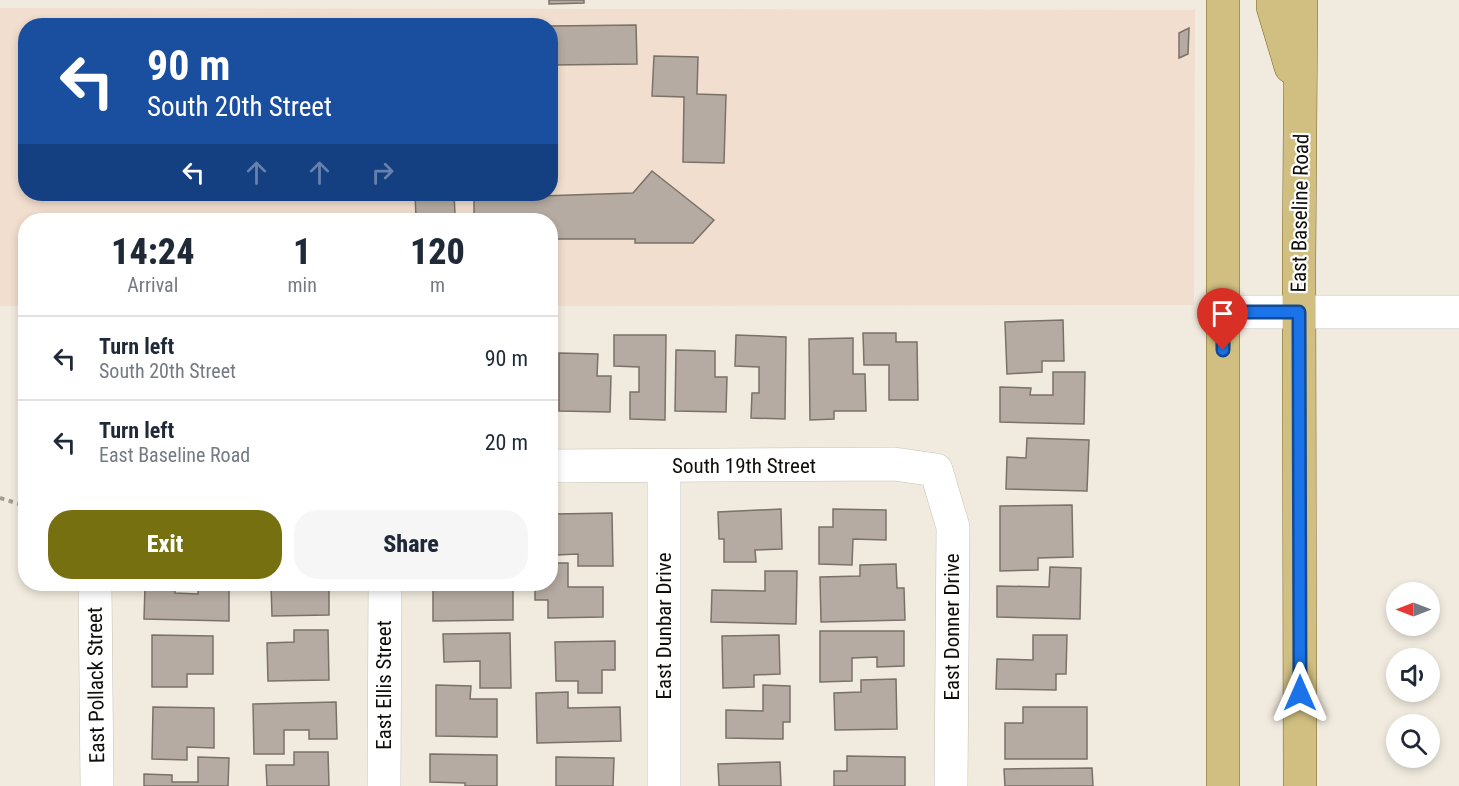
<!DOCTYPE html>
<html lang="en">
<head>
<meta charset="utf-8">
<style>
	:root { --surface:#fff; --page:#f6f6f7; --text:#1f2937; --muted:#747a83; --line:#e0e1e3; --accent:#777010 }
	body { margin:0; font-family:"Roboto Condensed",sans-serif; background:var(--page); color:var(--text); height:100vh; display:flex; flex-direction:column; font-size:22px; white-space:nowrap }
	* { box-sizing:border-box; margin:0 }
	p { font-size:20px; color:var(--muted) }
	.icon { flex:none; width:33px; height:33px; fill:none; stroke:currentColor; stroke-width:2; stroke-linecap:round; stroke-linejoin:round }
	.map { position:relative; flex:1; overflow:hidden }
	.sheet { position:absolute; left:18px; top:213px; width:540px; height:378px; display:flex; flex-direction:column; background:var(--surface); border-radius:24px; box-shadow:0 3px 9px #0003 }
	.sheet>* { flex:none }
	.top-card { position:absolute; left:18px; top:18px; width:540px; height:183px; border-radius:24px; box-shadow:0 3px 9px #0003; background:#1a4fa0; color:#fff; overflow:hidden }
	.needle { width:39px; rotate:270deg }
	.controls { position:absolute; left:1386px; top:582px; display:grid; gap:12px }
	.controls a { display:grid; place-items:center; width:54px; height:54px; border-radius:50%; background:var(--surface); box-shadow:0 3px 9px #0003; font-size:30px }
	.pin { position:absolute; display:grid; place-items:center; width:51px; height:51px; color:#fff; margin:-62px -26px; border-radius:50% 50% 50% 0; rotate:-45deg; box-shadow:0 0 6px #0007 }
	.pin .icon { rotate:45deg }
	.me { position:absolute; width:66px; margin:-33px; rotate:0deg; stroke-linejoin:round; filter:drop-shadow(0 0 4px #0008) }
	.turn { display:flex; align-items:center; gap:21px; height:126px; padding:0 30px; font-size:27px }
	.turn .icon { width:78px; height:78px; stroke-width:2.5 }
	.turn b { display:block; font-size:42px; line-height:51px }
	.lanes { display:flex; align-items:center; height:57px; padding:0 30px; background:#0003; justify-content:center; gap:30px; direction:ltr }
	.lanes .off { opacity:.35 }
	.eta { display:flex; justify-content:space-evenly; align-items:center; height:102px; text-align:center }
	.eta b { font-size:36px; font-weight:800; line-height:42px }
	.action { display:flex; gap:12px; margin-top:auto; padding:12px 30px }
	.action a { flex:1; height:69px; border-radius:24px; background:var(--accent); color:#fff; font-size:24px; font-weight:800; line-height:69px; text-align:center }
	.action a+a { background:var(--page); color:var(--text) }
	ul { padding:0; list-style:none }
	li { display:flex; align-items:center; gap:18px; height:84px; padding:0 30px; border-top:2px solid var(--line) }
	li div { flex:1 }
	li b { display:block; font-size:22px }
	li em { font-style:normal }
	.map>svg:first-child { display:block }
</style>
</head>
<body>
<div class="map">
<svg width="1459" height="786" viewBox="0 0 1459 786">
	<rect width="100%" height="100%" fill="#f1ebdf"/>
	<!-- education -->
	<path fill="#f1dece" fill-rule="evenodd" d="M 0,8 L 1195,10 L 1194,305 L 551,306 L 550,220 L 26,220 L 25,306 L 0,306 ZM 26,26 L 550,26 L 550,194 L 26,194 Z"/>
	<!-- building -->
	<g fill="#b5aba2" stroke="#7a7168" stroke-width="1.5">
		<path d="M 549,0 L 584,0 L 584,3 L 549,4 Z"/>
		<path d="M 636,25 L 637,64 L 550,65 L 550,26 Z"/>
		<path d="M 1189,28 L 1188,54 L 1179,58 L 1179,33 Z"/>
		<path d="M 654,56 L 698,57 L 697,94 L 726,95 L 724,163 L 683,162 L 684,97 L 652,96 Z"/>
		<path d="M 652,171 L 714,220 L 693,243 L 635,243 L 635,239 L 550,239 L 550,220 L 474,220 L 474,198 L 633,193 Z"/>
		<path d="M 415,194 L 454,194 L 455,214 L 416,217 Z"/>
		<path d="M 1063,320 L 1064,361 L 1042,361 L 1042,372 L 1007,374 L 1005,322 Z"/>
		<path d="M 863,333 L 896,333 L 896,342 L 917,342 L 918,400 L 889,400 L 889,365 L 864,365 Z"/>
		<path d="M 614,335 L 666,335 L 665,420 L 630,419 L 630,392 L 639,392 L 639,367 L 614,366 Z"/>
		<path d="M 736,335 L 786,337 L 785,419 L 751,418 L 752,393 L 759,393 L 759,367 L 735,366 Z"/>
		<path d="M 853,338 L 853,374 L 865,374 L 866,411 L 834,411 L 834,419 L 810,420 L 809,339 Z"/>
		<path d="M 676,350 L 715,351 L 715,377 L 727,377 L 726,412 L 675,411 Z"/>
		<path d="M 559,353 L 598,354 L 597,376 L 611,376 L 610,412 L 559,411 Z"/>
		<path d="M 1053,372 L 1085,372 L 1084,424 L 1000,422 L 1000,387 L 1031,388 L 1030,395 L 1053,395 Z"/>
		<path d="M 1027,438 L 1089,440 L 1087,491 L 1006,489 L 1007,457 L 1026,458 Z"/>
		<path d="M 1072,505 L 1073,557 L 1038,558 L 1038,570 L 1000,571 L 1000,506 Z"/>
		<path d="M 781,509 L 782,549 L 755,550 L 756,562 L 724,562 L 724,539 L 719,539 L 718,512 Z"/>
		<path d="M 833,509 L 886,510 L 886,540 L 853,539 L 852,565 L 819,564 L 819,527 L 833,527 Z"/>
		<path d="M 612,513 L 613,566 L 578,566 L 578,554 L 556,555 L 555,514 Z"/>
		<path d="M 550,563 L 568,563 L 568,587 L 603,587 L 603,617 L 548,618 L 548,600 L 535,600 L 535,584 L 550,584 Z"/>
		<path d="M 896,564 L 897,588 L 904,588 L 905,620 L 821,622 L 820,577 L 860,576 L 860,565 Z"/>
		<path d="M 1050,567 L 1081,568 L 1080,619 L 997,617 L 997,586 L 1049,587 Z"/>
		<path d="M 765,571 L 797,571 L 796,624 L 711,622 L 712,590 L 765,591 Z"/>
		<path d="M 198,584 L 229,584 L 229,621 L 144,619 L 145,585 L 175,585 L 175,593 L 198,594 Z"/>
		<path d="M 271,584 L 329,584 L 329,615 L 272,616 Z"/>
		<path d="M 433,584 L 513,584 L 513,620 L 433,621 Z"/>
		<path d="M 294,630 L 328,630 L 329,680 L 268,681 L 267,643 L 294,642 Z"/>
		<path d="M 820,631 L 904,631 L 904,666 L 877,667 L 877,657 L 852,658 L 852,681 L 820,682 Z"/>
		<path d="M 510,633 L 511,688 L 480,688 L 480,661 L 444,662 L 443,634 Z"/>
		<path d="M 152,635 L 213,636 L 213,674 L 187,674 L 187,687 L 152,687 Z"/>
		<path d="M 779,635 L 780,674 L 754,675 L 754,687 L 723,688 L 722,636 Z"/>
		<path d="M 1033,635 L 1067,635 L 1066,674 L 1056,674 L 1056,690 L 996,689 L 997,659 L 1033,660 Z"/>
		<path d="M 615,641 L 615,670 L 602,670 L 602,693 L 578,693 L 578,681 L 556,681 L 555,642 Z"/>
		<path d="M 896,679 L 897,729 L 835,730 L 834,693 L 861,692 L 861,680 Z"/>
		<path d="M 436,685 L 471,686 L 470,699 L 497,699 L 497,737 L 436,736 Z"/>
		<path d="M 763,685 L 790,686 L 790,722 L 783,722 L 783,739 L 726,738 L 726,710 L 763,711 Z"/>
		<path d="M 568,692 L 568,708 L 620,707 L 621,741 L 537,743 L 536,693 Z"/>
		<path d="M 336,702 L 337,739 L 309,739 L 309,730 L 284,730 L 284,754 L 254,754 L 253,704 Z"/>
		<path d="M 153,707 L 214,708 L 214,748 L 187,747 L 187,760 L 152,759 Z"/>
		<path d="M 1023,707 L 1087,707 L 1087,759 L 1005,759 L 1005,723 L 1023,723 Z"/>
		<path d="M 294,752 L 328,752 L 329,786 L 267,786 L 266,765 L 294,765 Z"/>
		<path d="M 430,754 L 497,755 L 497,786 L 465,786 L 465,783 L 430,782 Z"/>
		<path d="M 847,756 L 905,757 L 905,786 L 834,786 L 834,771 L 847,771 Z"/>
		<path d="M 198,757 L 229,758 L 228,786 L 144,786 L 144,774 L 172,775 L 172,782 L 198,782 Z"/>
		<path d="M 556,757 L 614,758 L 613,786 L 556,786 Z"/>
		<path d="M 780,762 L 781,786 L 719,786 L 718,764 Z"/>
		<path d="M 1092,768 L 1093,786 L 1005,786 L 1004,769 Z"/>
	</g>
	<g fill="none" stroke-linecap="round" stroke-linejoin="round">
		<defs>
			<g id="street">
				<path d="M 1223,312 L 1459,312"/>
				<path d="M 550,466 L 894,464 L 936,470 L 953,527 L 951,786"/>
				<path d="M 95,584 L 97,786"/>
				<path d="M 384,786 L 385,584"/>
				<path d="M 664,786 L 664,466"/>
			</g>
			<g id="primary">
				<path d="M 1273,0 L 1273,7 L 1291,67"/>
				<path d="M 1223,786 L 1223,0"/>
				<path d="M 1300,786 L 1299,264 L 1301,0"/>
			</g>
		</defs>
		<!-- street casing -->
		<use href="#street" stroke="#c5c0b4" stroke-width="34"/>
		<!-- primary casing -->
		<use href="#primary" stroke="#7a6521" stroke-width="34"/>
		<!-- path -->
		<path stroke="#a19d94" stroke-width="4" stroke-dasharray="4.5 4.5" stroke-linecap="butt" d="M 0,498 L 26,506"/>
		<!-- street -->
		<use href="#street" stroke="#fff" stroke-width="33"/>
		<!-- primary -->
		<use href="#primary" stroke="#d1bf81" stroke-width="33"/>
	</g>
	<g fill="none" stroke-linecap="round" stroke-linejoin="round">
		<defs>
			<path id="route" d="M 1223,350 L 1223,312 L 1299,312 L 1300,693"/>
		</defs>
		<!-- route casing -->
		<use href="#route" stroke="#114b97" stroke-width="15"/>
		<!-- route -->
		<use href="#route" stroke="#1a73e8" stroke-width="10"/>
	</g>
	<g text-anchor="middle" stroke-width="4.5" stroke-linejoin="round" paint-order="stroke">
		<!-- street labels -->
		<g font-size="21" fill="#100e0a" stroke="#fff">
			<text transform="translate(1300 213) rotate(-89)" y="7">East Baseline Road</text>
			<text x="744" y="473">South 19th Street</text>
			<text transform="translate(664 626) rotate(-90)" y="7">East Dunbar Drive</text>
			<text transform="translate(952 627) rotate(-90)" y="7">East Donner Drive</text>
			<text transform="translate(96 685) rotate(-91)" y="7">East Pollack Street</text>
			<text transform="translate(384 685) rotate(-90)" y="7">East Ellis Street</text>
		</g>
	</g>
</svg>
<div class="controls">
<a><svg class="needle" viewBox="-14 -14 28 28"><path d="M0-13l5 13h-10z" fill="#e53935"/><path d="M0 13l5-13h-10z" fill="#747a83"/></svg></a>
<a><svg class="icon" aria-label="sound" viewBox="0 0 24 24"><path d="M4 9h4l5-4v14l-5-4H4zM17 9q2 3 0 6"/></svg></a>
<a><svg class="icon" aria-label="search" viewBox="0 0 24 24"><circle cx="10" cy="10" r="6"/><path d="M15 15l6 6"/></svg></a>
</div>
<div class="pin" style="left:1223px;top:350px;background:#d93025"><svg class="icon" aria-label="arrive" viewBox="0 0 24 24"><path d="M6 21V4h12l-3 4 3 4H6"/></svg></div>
<svg class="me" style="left:1300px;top:693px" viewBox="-20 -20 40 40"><path d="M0-17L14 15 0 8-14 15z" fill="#1a73e8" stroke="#fff" stroke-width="4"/></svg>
<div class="top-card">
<div class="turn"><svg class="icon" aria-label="left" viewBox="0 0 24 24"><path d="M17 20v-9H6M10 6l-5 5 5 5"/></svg><div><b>90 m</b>South 20th Street</div></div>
<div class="lanes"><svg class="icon" aria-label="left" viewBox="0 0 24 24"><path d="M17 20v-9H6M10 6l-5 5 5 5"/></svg><svg class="icon off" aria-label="ahead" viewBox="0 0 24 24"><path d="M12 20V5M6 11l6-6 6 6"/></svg><svg class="icon off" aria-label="ahead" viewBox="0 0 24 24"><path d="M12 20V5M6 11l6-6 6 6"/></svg><svg class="icon off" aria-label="right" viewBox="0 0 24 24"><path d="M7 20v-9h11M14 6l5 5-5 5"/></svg></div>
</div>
<section class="sheet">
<div class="eta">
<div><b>14:24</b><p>Arrival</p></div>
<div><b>1</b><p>min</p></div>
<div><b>120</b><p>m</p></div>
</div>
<ul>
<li><svg class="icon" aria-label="left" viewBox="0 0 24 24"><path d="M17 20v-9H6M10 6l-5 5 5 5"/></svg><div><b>Turn left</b><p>South 20th Street</p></div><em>90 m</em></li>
<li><svg class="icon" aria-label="left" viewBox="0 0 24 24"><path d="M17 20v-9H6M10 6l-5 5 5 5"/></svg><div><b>Turn left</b><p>East Baseline Road</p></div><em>20 m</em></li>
</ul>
<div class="action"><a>Exit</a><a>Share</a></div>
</section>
</div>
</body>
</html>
